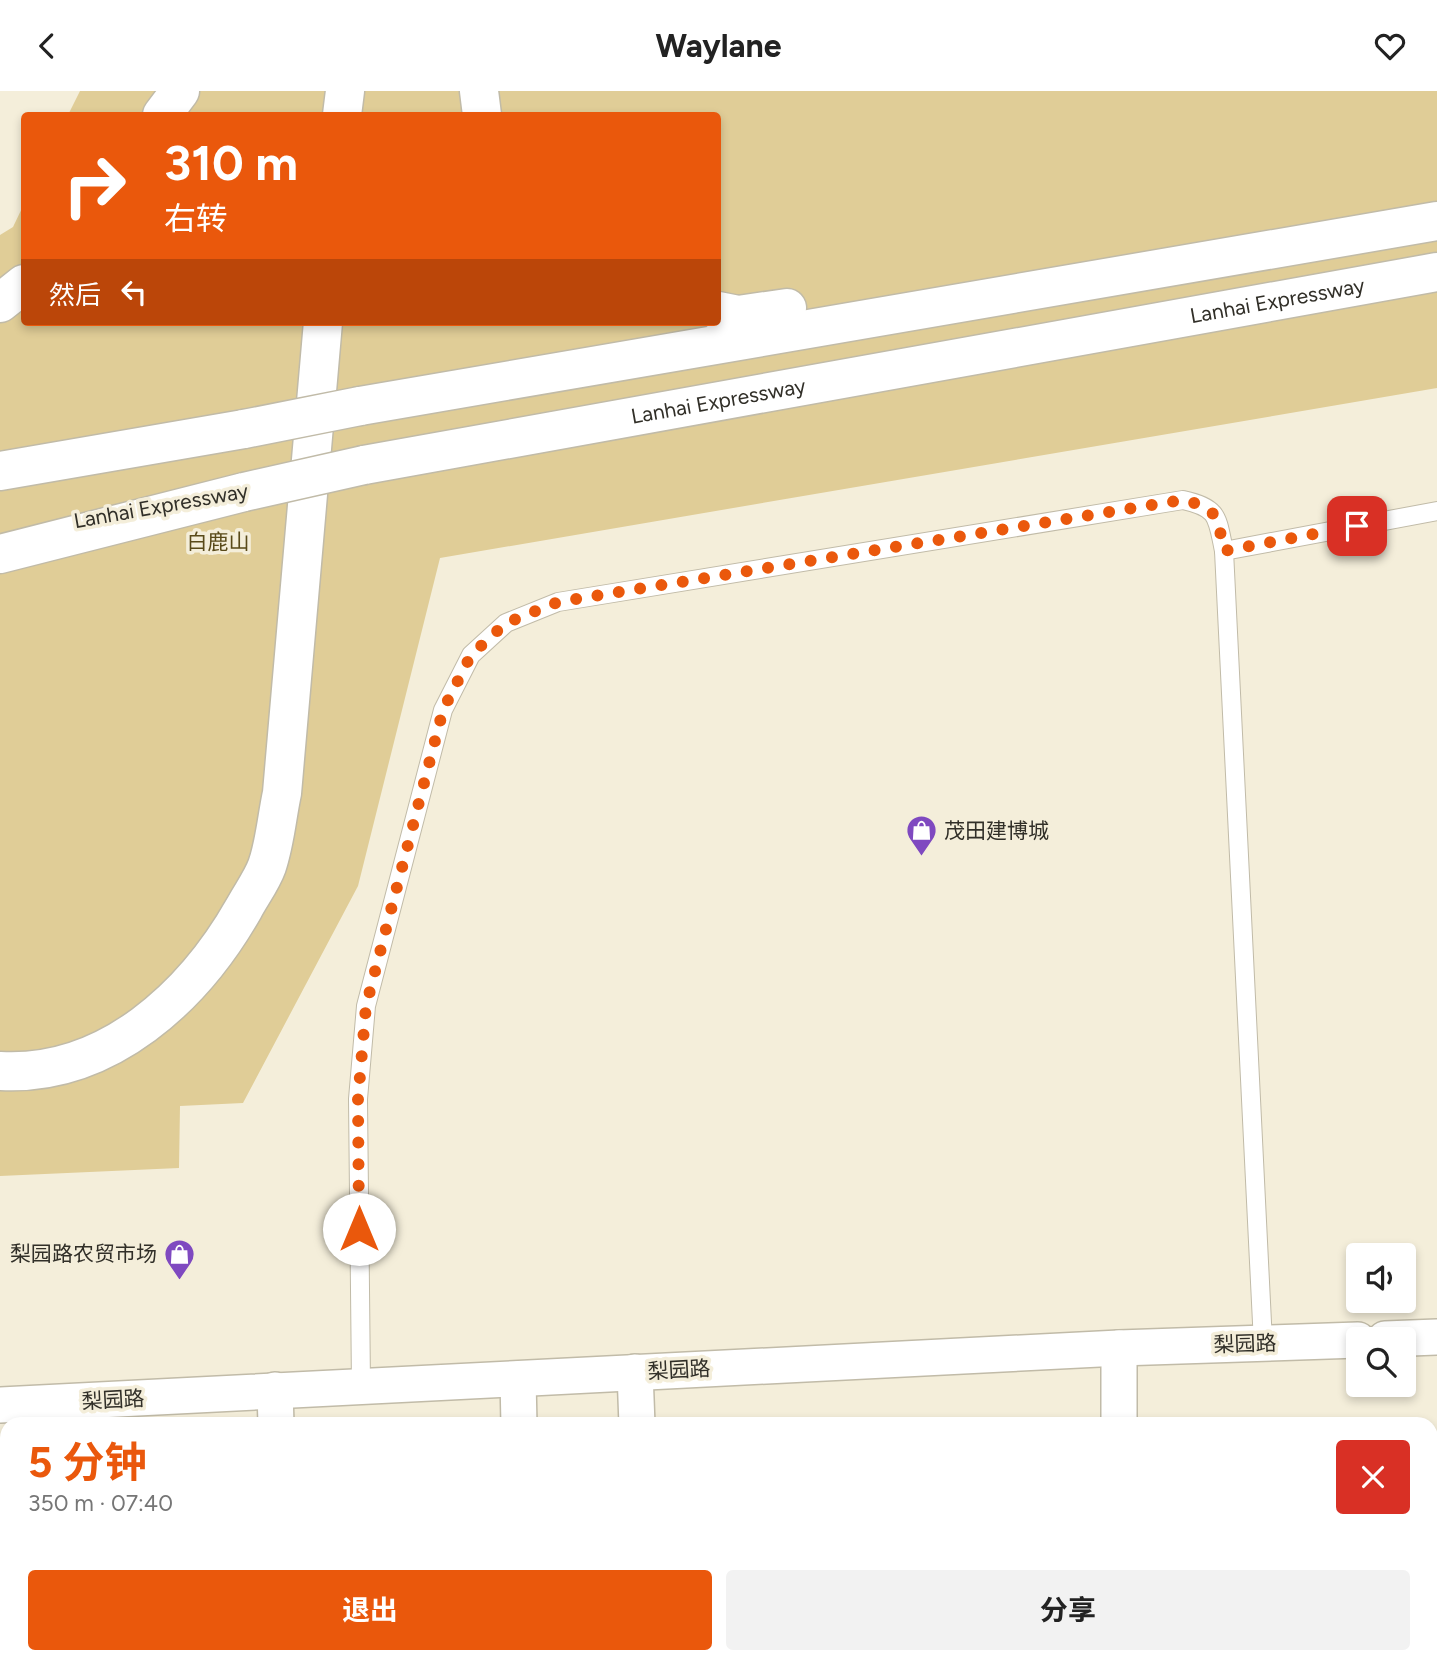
<!DOCTYPE html>
<html lang="zh">
<head>
<meta charset="utf-8">
<style>
	:root { --surface:#fff; --page:#f2f2f2; --text:#222; --muted:#767676; --accent:#ea580c }
	body { margin:0; font-family:Figtree,"Noto Sans SC",sans-serif; background:var(--page); color:var(--text); height:100vh; display:flex; flex-direction:column; font-size:26px; white-space:nowrap }
	* { box-sizing:border-box; margin:0 }
	p { font-size:23px; color:var(--muted) }
	.icon { flex:none; width:38px; height:38px; fill:none; stroke:currentColor; stroke-width:2; stroke-linecap:round; stroke-linejoin:round }
	.map { position:relative; flex:1; overflow:hidden }
	.sheet { position:absolute; left:0px; top:1326px; width:1438px; height:247px; display:flex; flex-direction:column; background:var(--surface); border-radius:21px 21px 0 0; box-shadow:0 4px 10px #0003 }
	.sheet>* { flex:none }
	.hud { position:absolute; left:21px; top:21px; width:700px; height:214px; border-radius:7px; box-shadow:0 4px 10px #0003; background:#ea580c; color:#fff; overflow:hidden }
	.fabs { position:absolute; left:1346px; top:1152px; display:grid; gap:14px }
	.fabs a { display:grid; place-items:center; width:70px; height:70px; border-radius:7px; background:var(--surface); box-shadow:0 4px 10px #0003; font-size:35px }
	.pin { position:absolute; display:grid; place-items:center; width:60px; height:60px; color:#fff; margin:-30px; border-radius:14px; box-shadow:0 4px 10px #0006 }
	.me { position:absolute; width:77px; margin:-38px; rotate:0deg; stroke-linejoin:round; filter:drop-shadow(0 0 5px #0008) }
	.turn { display:flex; align-items:center; gap:24px; height:147px; padding:0 28px; font-size:32px }
	.turn .icon { width:91px; height:91px; stroke-width:2.5 }
	.turn b { display:block; font-size:49px; line-height:60px }
	.then { display:flex; align-items:center; height:66px; padding:0 28px; background:#0003; gap:14px; font-size:26px }
	.round { display:grid; place-items:center; flex:none; width:74px; height:74px; border-radius:7px; background:var(--page) }
	.head { display:flex; align-items:center; justify-content:space-between; height:119px; padding:0 28px }
	h1 { font-size:42px; font-weight:700; line-height:52px; color:var(--accent) }
	.cta { display:flex; gap:14px; margin-top:auto; padding:14px 28px }
	.cta a { flex:1; height:80px; border-radius:7px; background:var(--accent); color:#fff; font-size:28px; font-weight:700; line-height:80px; text-align:center }
	.cta a+a { background:var(--page); color:var(--text) }
	header { display:flex; justify-content:space-between; align-items:center; height:91px; padding:0 28px; background:var(--surface); font-size:32px; font-weight:700 }
	.map>svg:first-child { display:block }
</style>
</head>
<body>
<header><svg class="icon" aria-label="back" viewBox="0 0 24 24"><path d="M15 5l-7 7 7 7"/></svg>Waylane<svg class="icon" aria-label="heart" viewBox="0 0 24 24"><path d="M12 20l-8-8c-3-5 5-10 8-4 3-6 11-1 8 4z"/></svg></header>
<div class="map">
<svg width="1437" height="1573" viewBox="0 0 1437 1573">
	<rect width="100%" height="100%" fill="#f4eeda"/>
	<!-- green -->
	<path fill="#e0cd97" d="M 80,0 L 1437,0 L 1437,297 L 440,467 L 358,795 L 243,1012 L 180,1015 L 179,1077 L 0,1085 L 0,144 L 13,136 L 24,113 L 24,231 L 718,231 L 718,24 L 68,24 Z"/>
	<!-- building -->
	<path fill="#ccb778" stroke="#857f6e" stroke-width="2" d="M 7,1430 L 7,1566 L 517,1566 L 517,1573 L 0,1573 L 0,1431 Z"/>
	<g fill="none" stroke-linecap="round" stroke-linejoin="round">
		<defs>
			<g id="lane">
				<path d="M 1224,460 L 1263,1252"/>
				<path d="M 361,1294 L 358,1008 L 366,915 L 443,619 L 471,564 L 506,532 L 558,511 L 1183,409 C 1219,417 1217,426 1224,460 L 1437,420"/>
			</g>
			<g id="street">
				<path d="M 1385,1248 L 1437,1246"/>
				<path d="M 1119,1257 L 1119,1334"/>
				<path d="M 635,1281 L 637,1334"/>
				<path d="M 518,1288 L 519,1334"/>
				<path d="M 275,1299 L 276,1334"/>
				<path d="M 0,1314 L 1119,1257 L 1358,1249"/>
				<path d="M 517,1566 L 517,1573"/>
				<path d="M 786,1566 L 787,1573"/>
				<path d="M 1119,1566 L 1119,1573"/>
				<path d="M 242,1573 L 252,1566"/>
				<path d="M 642,1573 L 642,1566"/>
			</g>
			<g id="highway">
				<path d="M 479,0 L 482,24"/>
				<path d="M 162,24 L 180,0"/>
				<path d="M 342,24 L 345,0"/>
				<path d="M 0,212 L 24,193"/>
				<path d="M 718,220 L 738,224 L 787,217"/>
				<path d="M 360,315 L 1437,130"/>
				<path id="s1" d="M 364,374 L 1437,181"/>
				<path d="M 0,380 L 244,338"/>
				<path d="M 0,463 L 244,401"/>
				<path d="M 0,980 C 108,986 194,905 244,817 C 251,804 262,789 267,775 C 275,752 277,725 282,702 L 323,231"/>
			</g>
		</defs>
		<!-- lane casing -->
		<use href="#lane" stroke="#c1bba8" stroke-width="20"/>
		<!-- street casing -->
		<use href="#street" stroke="#c1bba8" stroke-width="38"/>
		<!-- highway casing -->
		<use href="#highway" stroke="#c1bba8" stroke-width="41"/>
		<!-- lane -->
		<use href="#lane" stroke="#fff" stroke-width="18"/>
		<!-- street -->
		<use href="#street" stroke="#fff" stroke-width="35"/>
		<!-- highway -->
		<use href="#highway" stroke="#fff" stroke-width="38"/>
		<defs>
			<g id="highway-bridge">
				<path d="M 244,338 L 360,315"/>
				<path d="M 244,401 L 364,374"/>
			</g>
		</defs>
		<!-- highway-bridge casing -->
		<use href="#highway-bridge" stroke="#c1bba8" stroke-width="41" stroke-linecap="butt"/>
		<!-- highway-bridge -->
		<use href="#highway-bridge" stroke="#fff" stroke-width="38"/>
	</g>
	<g fill="none" stroke-linecap="round" stroke-linejoin="round">
		<!-- route -->
		<path stroke="#ea580c" stroke-width="12" stroke-dasharray="0 21.6" d="M 359,1138 L 358,1008 L 366,915 L 443,619 L 471,564 L 506,532 L 558,511 L 1183,409 C 1219,417 1217,426 1224,460 L 1357,435"/>
	</g>
	<!-- icons -->
	<defs>
		<symbol id="shop-pin" viewBox="-11 -11 22 30"><path d="M0 17L-7.5 6A9.5 9.5 0 1 1 7.5 6Z" fill="#7f49c0" stroke="#f4eeda"/><path d="M-5-2.5h2.3a2.7 3.5 0 0 1 5.4 0H5L5.5 6h-11ZM-1.5-2.5h3a1.5 2.3 0 0 0-3 0Z" fill="#fff"/></symbol>
	</defs>
	<g fill-rule="evenodd">
		<use href="#shop-pin" x="904" y="722" width="35" height="47"/>
		<use href="#shop-pin" x="162" y="1146" width="35" height="47"/>
	</g>
	<g text-anchor="middle" stroke-width="7" stroke-linejoin="round" paint-order="stroke">
		<!-- street labels -->
		<g font-size="21" fill="#312f28" stroke="#f4eeda">
			<text dy="7" stroke="none"><textPath href="#s1" startOffset="928">Lanhai Expressway</textPath></text>
			<text dy="7" stroke="none"><textPath href="#s1" startOffset="360">Lanhai Expressway</textPath></text>
			<text transform="translate(161 415) rotate(-10)" y="7">Lanhai Expressway</text>
			<text transform="translate(1245 1253) rotate(-2)" y="7">梨园路</text>
			<text transform="translate(679 1279) rotate(-3)" y="7">梨园路</text>
			<text transform="translate(113 1309) rotate(-3)" y="7">梨园路</text>
		</g>
		<!-- park labels -->
		<g font-size="21" fill="#594a19" stroke="#f4eeda">
			<text x="218" y="458">白鹿山</text>
		</g>
		<!-- poi labels -->
		<g font-size="21" fill="#312f28" stroke="#f4eeda" text-anchor="start">
			<text x="944" y="747">茂田建博城</text>
			<text x="157" y="1170" text-anchor="end">梨园路农贸市场</text>
		</g>
	</g>
</svg>
<div class="fabs">
<a><svg class="icon" aria-label="sound" viewBox="0 0 24 24"><path d="M4 9h4l5-4v14l-5-4H4zM17 9q2 3 0 6"/></svg></a>
<a><svg class="icon" aria-label="search" viewBox="0 0 24 24"><circle cx="10" cy="10" r="6"/><path d="M15 15l6 6"/></svg></a>
</div>
<div class="pin" style="left:1357px;top:435px;background:#d93025"><svg class="icon" aria-label="arrive" viewBox="0 0 24 24"><path d="M6 21V4h12l-3 4 3 4H6"/></svg></div>
<svg class="me" style="left:359px;top:1138px" viewBox="-20 -20 40 40"><circle r="19" fill="#fff"/><path d="M0-13L10 11 0 6-10 11z" fill="#ea580c"/></svg>
<div class="hud">
<div class="turn"><svg class="icon" aria-label="right" viewBox="0 0 24 24"><path d="M7 20v-9h11M14 6l5 5-5 5"/></svg><div><b>310 m</b>右转</div></div>
<div class="then">然后<svg class="icon" aria-label="left" viewBox="0 0 24 24"><path d="M17 20v-9H6M10 6l-5 5 5 5"/></svg></div>
</div>
<section class="sheet">
<div class="head"><div><h1>5 分钟</h1><p>350 m · 07:40</p></div><a class="round" style="background:#d93025;color:#fff"><svg class="icon" aria-label="close" viewBox="0 0 24 24"><path d="M6 6l12 12M18 6L6 18"/></svg></a></div>
<div class="cta"><a>退出</a><a>分享</a></div>
</section>
</div>
</body>
</html>
